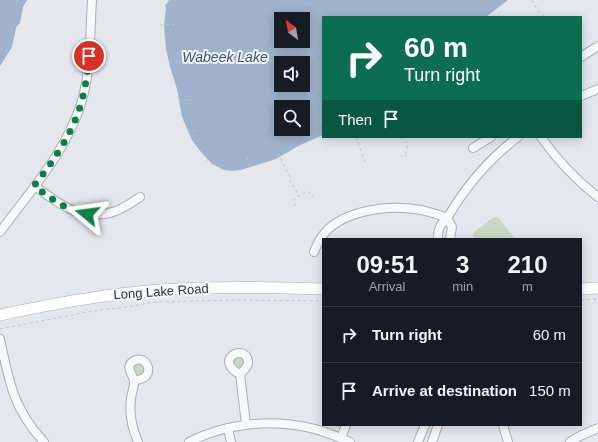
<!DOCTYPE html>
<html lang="en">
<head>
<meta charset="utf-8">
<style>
	:root { --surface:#171b24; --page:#242831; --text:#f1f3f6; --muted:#9ea1a6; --line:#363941 }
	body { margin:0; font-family:Helvetica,sans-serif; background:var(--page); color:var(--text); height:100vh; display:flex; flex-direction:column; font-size:15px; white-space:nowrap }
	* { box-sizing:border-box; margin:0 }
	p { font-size:13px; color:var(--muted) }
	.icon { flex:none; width:22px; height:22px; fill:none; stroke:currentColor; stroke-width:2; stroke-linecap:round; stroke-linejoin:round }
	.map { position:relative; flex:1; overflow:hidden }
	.panel { position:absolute; left:322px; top:238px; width:260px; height:188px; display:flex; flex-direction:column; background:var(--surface); border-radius:0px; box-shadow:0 2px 10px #0003 }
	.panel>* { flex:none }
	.top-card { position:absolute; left:322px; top:16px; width:260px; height:122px; border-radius:0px; box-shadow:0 2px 10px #0003; background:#0b6e4f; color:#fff; overflow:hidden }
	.needle { width:26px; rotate:329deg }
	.buttons { position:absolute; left:274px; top:12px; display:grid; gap:8px }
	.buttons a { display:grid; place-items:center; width:36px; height:36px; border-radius:0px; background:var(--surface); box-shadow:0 2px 10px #0003; font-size:20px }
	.pin { position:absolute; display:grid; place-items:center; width:34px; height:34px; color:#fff; margin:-17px; border:2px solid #fff; border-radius:50%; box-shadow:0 1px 4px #0007 }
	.me { position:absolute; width:44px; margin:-22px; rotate:286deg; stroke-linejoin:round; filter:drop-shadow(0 0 3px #0008) }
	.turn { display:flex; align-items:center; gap:14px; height:84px; padding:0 16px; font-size:18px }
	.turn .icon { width:52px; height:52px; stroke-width:2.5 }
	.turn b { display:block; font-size:28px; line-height:34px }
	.then { display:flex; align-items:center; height:38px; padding:0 16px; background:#0003; gap:8px; font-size:15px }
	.eta { display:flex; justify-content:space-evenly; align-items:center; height:68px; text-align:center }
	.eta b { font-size:24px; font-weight:700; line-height:28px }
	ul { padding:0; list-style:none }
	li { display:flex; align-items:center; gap:12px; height:56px; padding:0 16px; border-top:1px solid var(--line) }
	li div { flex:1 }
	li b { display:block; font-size:15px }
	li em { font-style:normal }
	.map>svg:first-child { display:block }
</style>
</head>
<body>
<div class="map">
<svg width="598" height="442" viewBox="0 0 598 442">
	<rect width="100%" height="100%" fill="#e4e7ec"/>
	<!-- green -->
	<g fill="#c9d6c5">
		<path d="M 494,217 L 498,217 L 515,239 L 475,239 L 473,236 L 474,232 Z"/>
		<circle cx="239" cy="362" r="5.5"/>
		<circle cx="139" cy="369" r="5.5"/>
	</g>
	<!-- water -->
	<g fill="#9fb4cc" fill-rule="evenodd">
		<path d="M 0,0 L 27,0 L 23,7 L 20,23 L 17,26 L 16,28 L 12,47 L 0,66 Z"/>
		<path d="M 169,0 L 508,0 L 486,17 L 323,17 L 323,135 L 300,145 L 276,159 L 241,170 L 231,171 L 224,170 L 212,164 L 201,152 L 192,140 L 182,117 L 177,89 L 170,67 L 166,49 L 164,26 L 166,8 L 165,5 L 168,2 ZM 281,19 L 303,19 L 303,41 L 281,41 ZM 281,63 L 303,63 L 303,85 L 281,85 ZM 281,107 L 303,107 L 303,129 L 281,129 Z"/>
	</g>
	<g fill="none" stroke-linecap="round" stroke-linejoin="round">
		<defs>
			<g id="minor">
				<path d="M 581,57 L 598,46"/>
				<path d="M 581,96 L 598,89"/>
				<path d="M 541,137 C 557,160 576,180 598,197"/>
				<path d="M 473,148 L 491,137"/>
				<path d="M 35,186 C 60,205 82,223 116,211 C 125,207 133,202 140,197"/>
				<path d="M 447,218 L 452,227 L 450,239"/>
				<path d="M 0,232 C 31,190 69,149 83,97 C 91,66 90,32 92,0"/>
				<path d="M 438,239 C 438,235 438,230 440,227 C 442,223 446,219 449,215 C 467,185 490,158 518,137"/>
				<path d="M 314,252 C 316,247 318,242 321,238 C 338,211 385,205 414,209 C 426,210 437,214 447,218"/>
				<path d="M 0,339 C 9,381 13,409 44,442"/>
				<path d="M 240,374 C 213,361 244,342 248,361 C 249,366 244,370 240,374 L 246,424"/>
				<path d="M 134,381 C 138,380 143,379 146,376 C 152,369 145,357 136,360 C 123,365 133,374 134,381 C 135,385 131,394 131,399 C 129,414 132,428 138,442"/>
				<path d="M 503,425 L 508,442"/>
				<path d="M 228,428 L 231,442"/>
				<path d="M 341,438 L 346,425"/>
				<path d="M 189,442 C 224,424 268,419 306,427 C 322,430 336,436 350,442"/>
				<path d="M 418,442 L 425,425"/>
				<path d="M 432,442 L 438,425"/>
				<path d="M 570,442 L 580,436 L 598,428"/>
			</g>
			<g id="secondary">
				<path d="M 581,289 L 598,288"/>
				<path d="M 0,315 C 53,304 105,294 159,290 C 213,286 268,287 323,289"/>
			</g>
		</defs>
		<!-- minor casing -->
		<use href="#minor" stroke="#a9aeb7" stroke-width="10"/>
		<!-- secondary casing -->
		<use href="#secondary" stroke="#a9aeb7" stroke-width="12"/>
		<!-- path -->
		<g stroke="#c2c5cb" stroke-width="1" stroke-dasharray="3 3" stroke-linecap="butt">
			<path d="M 168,0 L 176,1"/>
			<path d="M 532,0 L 538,11 L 542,14 L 544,17"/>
			<path d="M 160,25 L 174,24 L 175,27"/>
			<path d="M 179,101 L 190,99 L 190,101"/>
			<path d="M 320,120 L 322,120 L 323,122"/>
			<path d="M 188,134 L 197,129"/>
			<path d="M 356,137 L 365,162"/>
			<path d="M 400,137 C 408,145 409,140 406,153 L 401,156 L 402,157 L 406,155 L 407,157"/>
			<path d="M 278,153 L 291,179 L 290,180 L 299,196"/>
			<path d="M 247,157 L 249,169"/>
			<path d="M 206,161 L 214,152"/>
			<path d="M 295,206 L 293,200 L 307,191 L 314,197"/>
			<path d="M 581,300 L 598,299"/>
			<path d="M 0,329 L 82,313 L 105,309 L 120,308 L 156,302 L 239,300 L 323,301"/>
		</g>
		<!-- minor -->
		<use href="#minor" stroke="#f7f8fa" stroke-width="8"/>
		<!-- secondary -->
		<use href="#secondary" stroke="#fff" stroke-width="11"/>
	</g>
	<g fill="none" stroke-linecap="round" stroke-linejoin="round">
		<!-- route -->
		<path stroke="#0b8043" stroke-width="7" stroke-dasharray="0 12.6" d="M 87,214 C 66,211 51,198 34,186 C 49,167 63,147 73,125 C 83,104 87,80 89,56"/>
	</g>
	<g text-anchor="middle" stroke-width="4" stroke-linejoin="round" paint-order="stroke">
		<!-- street labels -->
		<g font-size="13" fill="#2b3445" stroke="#f4f6f9">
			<text transform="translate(161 291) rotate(-4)" y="5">Long Lake Road</text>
		</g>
		<!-- water labels -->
		<g font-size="14" font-style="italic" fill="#34527a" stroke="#f4f6f9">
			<text x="225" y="62">Wabeek Lake</text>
		</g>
	</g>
</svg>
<div class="buttons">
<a><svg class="needle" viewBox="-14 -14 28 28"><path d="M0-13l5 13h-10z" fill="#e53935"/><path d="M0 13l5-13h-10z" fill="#9ea1a6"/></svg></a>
<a><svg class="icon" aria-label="sound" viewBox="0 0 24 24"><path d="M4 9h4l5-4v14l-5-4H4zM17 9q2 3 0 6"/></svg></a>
<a><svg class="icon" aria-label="search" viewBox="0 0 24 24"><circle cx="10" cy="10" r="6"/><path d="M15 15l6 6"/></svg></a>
</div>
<div class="pin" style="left:89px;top:56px;background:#d93025"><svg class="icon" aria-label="arrive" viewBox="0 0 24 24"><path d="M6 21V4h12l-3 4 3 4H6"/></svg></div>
<svg class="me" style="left:87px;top:214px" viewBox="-20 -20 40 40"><path d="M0-17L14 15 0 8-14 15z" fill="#0b8043" stroke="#fff" stroke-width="4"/></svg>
<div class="top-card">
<div class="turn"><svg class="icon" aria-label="right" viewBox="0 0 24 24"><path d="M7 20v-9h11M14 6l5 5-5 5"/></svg><div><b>60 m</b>Turn right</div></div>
<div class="then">Then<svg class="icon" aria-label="arrive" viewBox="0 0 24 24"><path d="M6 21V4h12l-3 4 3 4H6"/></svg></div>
</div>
<section class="panel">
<div class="eta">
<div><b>09:51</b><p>Arrival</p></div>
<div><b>3</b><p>min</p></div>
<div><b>210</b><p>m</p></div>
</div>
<ul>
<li><svg class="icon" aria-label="right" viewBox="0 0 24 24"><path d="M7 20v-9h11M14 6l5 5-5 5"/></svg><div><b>Turn right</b></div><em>60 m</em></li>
<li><svg class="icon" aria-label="arrive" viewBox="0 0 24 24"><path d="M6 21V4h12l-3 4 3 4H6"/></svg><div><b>Arrive at destination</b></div><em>150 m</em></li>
</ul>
</section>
</div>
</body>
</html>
